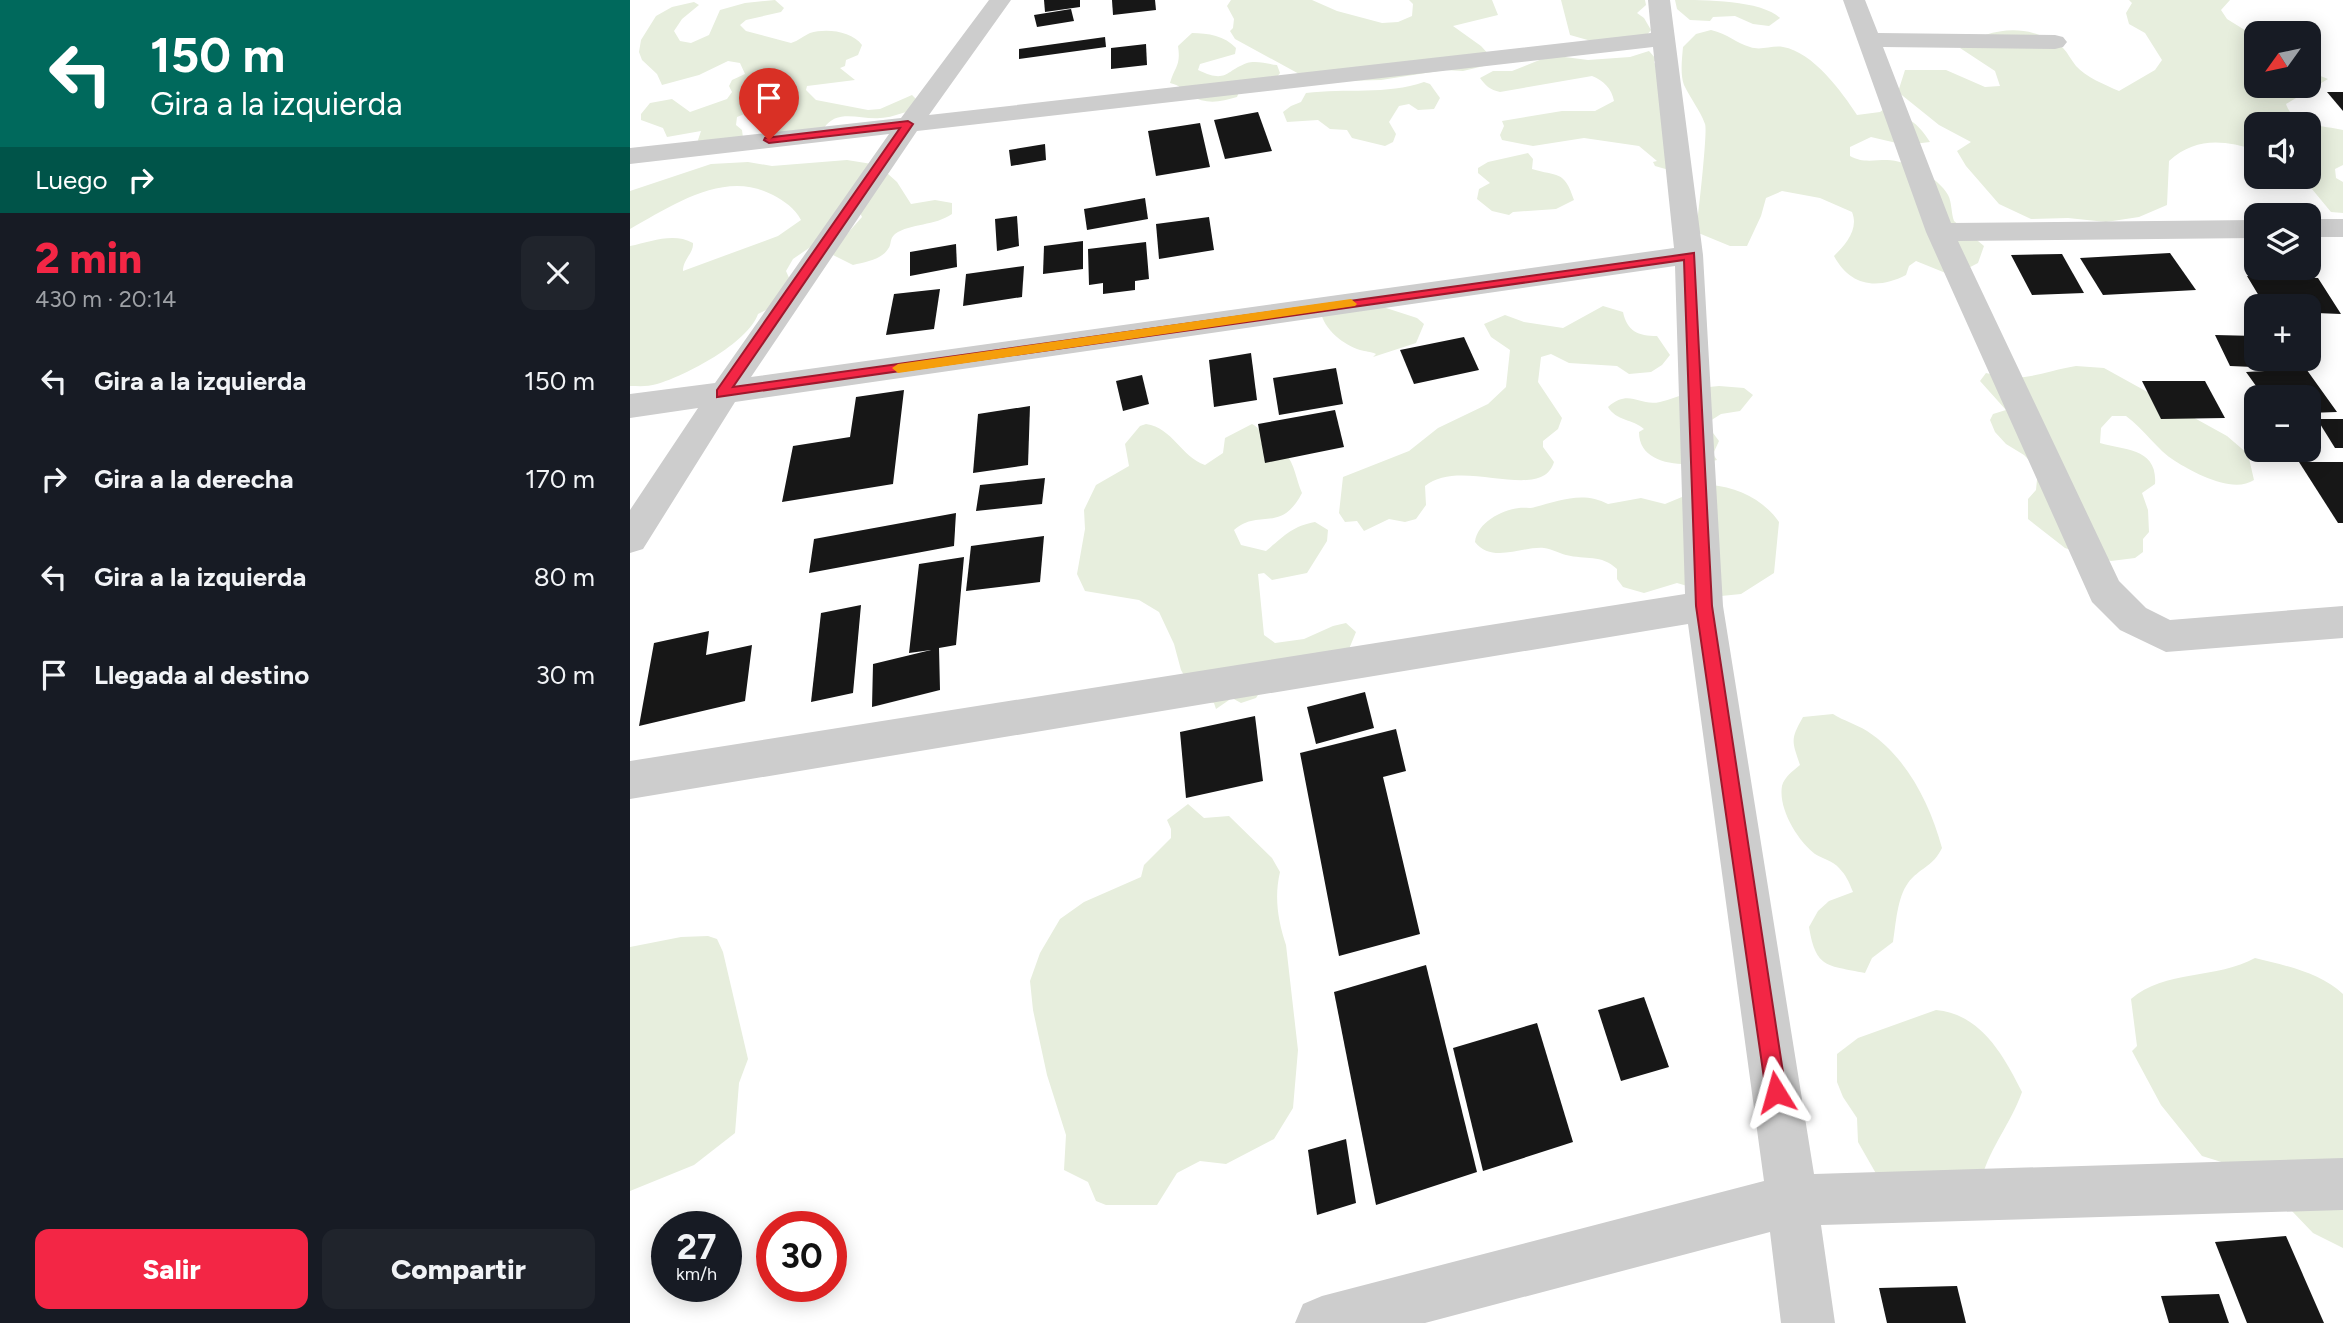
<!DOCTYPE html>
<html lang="es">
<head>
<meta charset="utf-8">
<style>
	:root { --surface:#171b24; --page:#20242c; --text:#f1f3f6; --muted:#9ea1a6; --accent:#f32645 }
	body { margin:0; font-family:Figtree,sans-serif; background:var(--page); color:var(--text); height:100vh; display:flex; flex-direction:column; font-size:26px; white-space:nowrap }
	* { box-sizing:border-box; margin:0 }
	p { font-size:23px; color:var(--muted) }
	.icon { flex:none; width:38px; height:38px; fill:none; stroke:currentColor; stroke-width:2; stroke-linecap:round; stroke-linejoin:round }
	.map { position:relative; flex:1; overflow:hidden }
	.details { display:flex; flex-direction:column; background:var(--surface); width:630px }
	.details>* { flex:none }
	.banner { background:#00695c; color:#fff; overflow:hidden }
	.needle { width:46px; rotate:237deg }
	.controls { position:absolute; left:1614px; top:21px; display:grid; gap:14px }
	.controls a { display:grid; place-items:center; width:77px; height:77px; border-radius:14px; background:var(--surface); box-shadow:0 4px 18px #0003; font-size:35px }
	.speed { position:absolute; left:21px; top:1211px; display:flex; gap:14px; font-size:35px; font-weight:700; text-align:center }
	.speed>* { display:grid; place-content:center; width:91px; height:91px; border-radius:50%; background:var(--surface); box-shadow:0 4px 18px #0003; line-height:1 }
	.speed small { font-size:18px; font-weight:400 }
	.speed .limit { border:10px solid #d22; background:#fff; color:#111 }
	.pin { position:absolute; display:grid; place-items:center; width:60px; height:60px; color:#fff; margin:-72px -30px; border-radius:50% 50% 50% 0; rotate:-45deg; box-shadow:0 0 7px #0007 }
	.pin .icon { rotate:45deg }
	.me { position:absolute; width:77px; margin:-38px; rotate:352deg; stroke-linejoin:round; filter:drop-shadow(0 0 5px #0008) }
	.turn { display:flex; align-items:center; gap:24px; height:147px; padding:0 35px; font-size:32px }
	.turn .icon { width:91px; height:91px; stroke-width:2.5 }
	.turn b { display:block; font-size:49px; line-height:60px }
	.then { display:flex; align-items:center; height:66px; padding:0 35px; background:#0003; gap:14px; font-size:26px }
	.round { display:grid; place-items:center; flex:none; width:74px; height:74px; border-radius:14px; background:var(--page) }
	.headline { display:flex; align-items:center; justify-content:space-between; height:119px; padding:0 35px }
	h1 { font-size:42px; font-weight:800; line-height:52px; color:var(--accent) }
	.cta { display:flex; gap:14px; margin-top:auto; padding:14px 35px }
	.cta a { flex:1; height:80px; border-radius:14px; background:var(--accent); color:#fff; font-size:28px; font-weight:800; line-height:80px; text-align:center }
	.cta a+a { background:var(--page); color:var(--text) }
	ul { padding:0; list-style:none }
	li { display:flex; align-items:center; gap:21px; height:98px; padding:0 35px }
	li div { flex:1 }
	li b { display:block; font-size:26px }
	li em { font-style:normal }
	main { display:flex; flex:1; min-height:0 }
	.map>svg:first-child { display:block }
</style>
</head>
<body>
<main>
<section class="details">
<div class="banner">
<div class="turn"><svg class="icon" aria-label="left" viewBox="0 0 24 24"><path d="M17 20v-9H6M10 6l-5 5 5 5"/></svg><div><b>150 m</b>Gira a la izquierda</div></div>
<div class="then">Luego<svg class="icon" aria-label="right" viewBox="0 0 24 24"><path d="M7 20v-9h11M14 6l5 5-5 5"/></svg></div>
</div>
<div class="headline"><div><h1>2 min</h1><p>430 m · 20:14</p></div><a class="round"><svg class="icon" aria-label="close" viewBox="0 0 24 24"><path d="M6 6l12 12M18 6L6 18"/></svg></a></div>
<ul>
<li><svg class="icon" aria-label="left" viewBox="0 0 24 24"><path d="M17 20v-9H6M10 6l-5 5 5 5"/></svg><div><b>Gira a la izquierda</b></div><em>150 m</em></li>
<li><svg class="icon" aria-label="right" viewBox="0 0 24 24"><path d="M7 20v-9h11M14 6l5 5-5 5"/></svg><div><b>Gira a la derecha</b></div><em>170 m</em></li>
<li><svg class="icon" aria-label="left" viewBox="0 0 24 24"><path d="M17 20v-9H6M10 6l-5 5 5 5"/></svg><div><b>Gira a la izquierda</b></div><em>80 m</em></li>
<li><svg class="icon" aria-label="arrive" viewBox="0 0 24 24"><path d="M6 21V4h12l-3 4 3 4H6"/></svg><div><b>Llegada al destino</b></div><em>30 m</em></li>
</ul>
<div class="cta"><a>Salir</a><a>Compartir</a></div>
</section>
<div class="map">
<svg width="1713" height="1323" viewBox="0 0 1713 1323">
	<rect width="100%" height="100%" fill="#fff"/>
	<!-- green -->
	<g fill="#e7eedd">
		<path d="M 145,0 L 154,8 L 151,12 L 116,20 L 110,25 L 116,31 L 161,43 C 168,41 175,35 180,33 C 196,28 222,31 232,45 L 228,55 L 216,60 L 215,66 L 210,68 L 225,80 L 177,86 L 176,90 L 186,100 L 238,110 L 250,109 L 282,95 L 286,99 L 277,112 C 268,114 259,118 250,118 C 231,120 207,108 194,128 L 149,135 L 141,124 L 160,99 L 158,92 L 153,88 L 144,91 L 134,106 L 107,117 L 106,125 L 112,130 L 113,138 L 71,150 L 68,140 L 71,131 L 37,137 L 33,128 L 11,120 L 11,114 L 20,103 L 42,99 L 60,112 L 97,99 L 102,92 L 99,86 L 102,80 L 115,74 L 110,63 L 98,61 L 69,75 L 32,85 L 27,74 L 12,60 L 9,52 L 11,40 L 26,16 L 42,7 L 64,2 L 69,5 L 52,19 L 44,31 L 50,41 L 61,43 L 79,35 L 90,10 L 115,3 Z"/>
		<path d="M 601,0 L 682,0 L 707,11 L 752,23 L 768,22 L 782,16 L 783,4 L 779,0 L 862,0 L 868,15 L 823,26 L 851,46 L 861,57 L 858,65 L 833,71 L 815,70 L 751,80 L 714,81 L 671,75 L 605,39 L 600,31 L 603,28 L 604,19 L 597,6 Z"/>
		<path d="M 931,0 L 1015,0 L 1016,5 L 1007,13 L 1014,18 L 1021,30 L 1016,36 L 986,48 L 940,35 Z"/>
		<path d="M 1045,0 C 1075,0 1131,0 1150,18 L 1139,26 L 1123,24 L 1105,16 L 1083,17 L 1080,21 L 1060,20 L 1047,9 Z"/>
		<path d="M 1499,0 L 1600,0 L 1591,10 L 1597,19 L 1626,37 L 1626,86 L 1678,86 L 1678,71 L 1698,79 L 1656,104 C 1664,128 1694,125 1713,130 L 1713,165 L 1705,169 L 1706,178 L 1713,182 L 1713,213 L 1701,212 L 1672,177 L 1678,177 L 1678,124 L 1626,124 L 1626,150 C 1593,140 1566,137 1539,161 L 1537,205 L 1509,217 L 1476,222 L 1438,218 L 1401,219 L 1369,204 L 1336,166 L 1327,151 L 1341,142 L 1309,125 L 1268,92 L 1275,70 L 1316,70 L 1355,87 L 1370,86 L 1365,71 L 1330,48 C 1362,26 1401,23 1433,48 C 1438,53 1441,60 1446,66 C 1456,77 1475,85 1489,91 L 1525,70 L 1532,60 L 1515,33 L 1499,24 L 1496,13 L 1502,3 Z"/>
		<path d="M 1081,30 C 1098,34 1106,43 1120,47 C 1131,51 1142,45 1153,47 C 1183,52 1212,92 1227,115 L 1250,112 L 1254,109 C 1276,116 1288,122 1300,142 L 1275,145 L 1241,137 L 1220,147 L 1220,156 C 1232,163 1243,160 1257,160 C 1276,160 1309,178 1318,195 C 1322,202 1321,213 1324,221 L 1354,246 L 1348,263 L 1323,276 L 1286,261 L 1279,266 L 1276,275 C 1247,290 1220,286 1204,256 C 1216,244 1229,229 1222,212 L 1190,198 L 1152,191 L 1136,198 L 1131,216 L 1117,246 L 1100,246 L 1066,232 C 1068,218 1078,130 1075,124 C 1070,110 1060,98 1054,85 C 1050,74 1052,59 1053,47 L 1066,34 Z"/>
		<path d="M 562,33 C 578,33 595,36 606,48 L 605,54 L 570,64 L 568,70 C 597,84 595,71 617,63 C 626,60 638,64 647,65 L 650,73 L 647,77 L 611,87 L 607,97 C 590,102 576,105 560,95 C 552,90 550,85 540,83 C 545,66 551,66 548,46 Z"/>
		<path d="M 1019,51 L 1026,59 L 1024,62 L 1033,79 L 1039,170 L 1025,166 L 1023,162 L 1027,161 L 1009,146 L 954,138 L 903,146 L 872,140 L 870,135 L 874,126 L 872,121 L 932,111 L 965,111 L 984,101 C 982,89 973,80 962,76 L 870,92 C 860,90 855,85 850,78 L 863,71 L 882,71 L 912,59 L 927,56 L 958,60 L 1000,57 Z"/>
		<path d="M 794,82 L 800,84 L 810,98 L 804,109 L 788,110 L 779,104 L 769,106 L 759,122 L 766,134 L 763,142 L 755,146 L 722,138 L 717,130 L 700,129 L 688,120 L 657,122 L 653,112 L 661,106 L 671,102 L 676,93 C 715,88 757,95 794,82 Z"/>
		<path d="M 898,153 L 903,159 L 902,169 C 927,177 934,169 944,200 L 926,209 L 883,212 L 879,215 L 862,211 L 847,199 L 849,189 L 860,183 L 848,173 L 848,168 L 858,162 Z"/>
		<path d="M 217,160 L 248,165 L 267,182 L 281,204 L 305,200 L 322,203 L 322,214 C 305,226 281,223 265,234 C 259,239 262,244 258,249 C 251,260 235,262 223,265 L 203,255 L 208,244 L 232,217 L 230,213 L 163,259 L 156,271 L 163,287 L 142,307 L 128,314 C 118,343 55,376 27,384 C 17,387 9,386 0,386 L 0,246 C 21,242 43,232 63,243 C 64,253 53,259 53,271 L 148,236 L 171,220 C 165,208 154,201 143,195 C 94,169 42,206 0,229 L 0,191 L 81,164 L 118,162 L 142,166 Z"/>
		<path d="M 719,296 L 787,318 L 794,324 L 786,343 L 743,357 L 746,354 C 740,351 736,352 730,350 C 715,346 692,328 691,311 Z"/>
		<path d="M 973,306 L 993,312 C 997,331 1008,336 1027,336 L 1040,355 L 1032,365 L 1021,372 L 999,374 L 987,366 L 939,363 L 921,354 L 911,357 L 908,382 L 932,418 L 928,429 L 913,441 L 913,447 L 924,462 C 911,504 831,456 795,486 L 796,505 L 786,519 L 775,522 L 759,519 L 734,531 L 727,521 L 715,522 L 709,513 L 713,477 L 779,451 L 808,428 L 858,404 L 876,387 L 880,350 L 861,337 L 854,324 L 875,315 L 894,322 L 933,328 Z"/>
		<path d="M 1446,366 L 1474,368 L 1597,436 L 1618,454 L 1624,480 C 1603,494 1564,473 1545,461 C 1527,450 1514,429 1496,416 L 1482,416 L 1471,428 L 1470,443 C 1494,450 1528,448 1525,484 L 1512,493 L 1518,510 L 1519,532 L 1513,539 L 1513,552 L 1505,558 L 1481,561 L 1447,552 L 1435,548 L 1398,519 L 1398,499 L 1406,490 L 1408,469 L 1394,455 L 1376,444 L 1365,432 L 1360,420 L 1363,414 L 1376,410 L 1350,381 L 1356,373 C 1395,384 1409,372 1446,366 Z"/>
		<path d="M 1089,386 L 1114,388 L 1123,395 L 1110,411 L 1091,414 L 1080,421 L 1080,429 L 1089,441 L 1083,454 L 1087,460 C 1063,467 1009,469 1009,432 L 1014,429 C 1003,419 986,421 978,407 C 1000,388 1009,407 1030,402 C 1050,397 1069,387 1089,386 Z"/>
		<path d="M 516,424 C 543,428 551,457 575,465 L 593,453 L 595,438 L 622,424 C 630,428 631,434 637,440 C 642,445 650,447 655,453 C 665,464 666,480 672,493 C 651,534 629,508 604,530 L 611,545 L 636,551 C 653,537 662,526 685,522 L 698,530 L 697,541 L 677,573 L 642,580 L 634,573 L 628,574 L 634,635 L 645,643 L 674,639 L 703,626 L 716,623 L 726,632 L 719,649 L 633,687 L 626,698 L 611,703 L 602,698 L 586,709 L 584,703 L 567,698 L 551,670 L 544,644 L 529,612 L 509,600 L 455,591 L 447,574 L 455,529 L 454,510 L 466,485 L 499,466 L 495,444 L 510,426 Z"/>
		<path d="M 1081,485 C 1107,487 1134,500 1149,522 L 1144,573 L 1111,594 L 1091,596 L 1047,583 L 1014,593 L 993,587 L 987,579 L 987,569 C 971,554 956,560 936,555 C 929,553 922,549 914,548 C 892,546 862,564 845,542 C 847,523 871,510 889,508 C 894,507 900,509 905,507 C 930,500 954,491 978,504 L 1011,498 L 1035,504 Z"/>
		<path d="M 1203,714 C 1214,721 1226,724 1237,731 C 1277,757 1300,804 1312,848 C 1303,867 1289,868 1278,883 C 1267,898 1266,924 1263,942 L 1242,958 L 1235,973 C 1197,965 1186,969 1179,927 L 1188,911 L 1199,901 L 1223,892 C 1219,882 1216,875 1209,868 C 1203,861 1193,859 1185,854 C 1168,841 1148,809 1152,786 C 1154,777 1164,770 1170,765 C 1162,741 1160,740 1173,717 Z"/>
		<path d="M 558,804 L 574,818 L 599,816 L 642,858 L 650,872 C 644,897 648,921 656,945 L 668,1050 L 663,1108 L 644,1139 L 596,1164 L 570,1161 L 547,1173 L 527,1205 L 476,1205 L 466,1201 L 458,1182 L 434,1170 L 436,1135 L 417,1075 L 403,1010 L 400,981 L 410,953 L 430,919 L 454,902 L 511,877 L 514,865 L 541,838 L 541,829 L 537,820 Z"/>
		<path d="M 78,936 L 87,939 L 93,952 L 118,1059 L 109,1083 L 105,1133 L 64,1165 L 0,1191 L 0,947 L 51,937 Z"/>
		<path d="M 1625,958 C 1654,965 1691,973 1713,994 L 1713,1248 L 1683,1233 L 1661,1210 L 1598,1164 L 1572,1156 L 1531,1105 L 1502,1051 L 1507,1046 L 1501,999 C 1534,970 1588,979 1625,958 Z"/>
		<path d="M 1306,1010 C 1351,1014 1374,1056 1392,1092 C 1381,1123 1361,1146 1352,1177 L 1256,1191 L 1228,1142 L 1227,1118 L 1213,1097 L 1207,1082 L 1207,1054 L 1228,1038 Z"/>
	</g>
	<!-- building -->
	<g fill="#171717">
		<path d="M 414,0 L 450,0 L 450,7 L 415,12 Z"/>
		<path d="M 482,0 L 525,0 L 526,10 L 483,15 Z"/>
		<path d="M 441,9 L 444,21 L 407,27 L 404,15 Z"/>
		<path d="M 475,37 L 476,47 L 389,59 L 389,49 Z"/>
		<path d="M 516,44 L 517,65 L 481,69 L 481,48 Z"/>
		<path d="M 1697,92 L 1713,92 L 1713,111 Z"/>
		<path d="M 628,112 L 642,151 L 595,159 L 584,120 Z"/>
		<path d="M 570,123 L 580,167 L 526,176 L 518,131 Z"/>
		<path d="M 415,144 L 416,160 L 381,166 L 379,150 Z"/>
		<path d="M 515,198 L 518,219 L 457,230 L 454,209 Z"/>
		<path d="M 387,216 L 389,246 L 367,251 L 365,219 Z"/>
		<path d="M 579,217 L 584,250 L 529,259 L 526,224 Z"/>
		<path d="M 453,241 L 453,269 L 413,274 L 414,246 Z"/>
		<path d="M 516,242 L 519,279 L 505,281 L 505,290 L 473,294 L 473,283 L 459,285 L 458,249 Z"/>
		<path d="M 326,244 L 327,267 L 280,276 L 280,252 Z"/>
		<path d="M 1540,253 L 1566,290 L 1473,295 L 1450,258 Z"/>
		<path d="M 1432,254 L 1454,293 L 1402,295 L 1381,255 Z"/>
		<path d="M 394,266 L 392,297 L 333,306 L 336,274 Z"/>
		<path d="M 1617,276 L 1688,278 L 1711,314 L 1686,313 L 1691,321 L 1678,321 L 1678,306 L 1635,306 Z"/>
		<path d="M 310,289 L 304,329 L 256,335 L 264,294 Z"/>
		<path d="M 1585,335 L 1626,336 L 1626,359 L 1669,359 L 1707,412 L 1678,413 L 1678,397 L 1634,397 L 1616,372 L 1671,369 L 1600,366 Z"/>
		<path d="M 834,337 L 849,370 L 784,384 L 770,350 Z"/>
		<path d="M 621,353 L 627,400 L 584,407 L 579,360 Z"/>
		<path d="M 706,368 L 713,404 L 649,415 L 643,378 Z"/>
		<path d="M 512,375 L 519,404 L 493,411 L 486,381 Z"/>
		<path d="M 1512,381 L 1575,381 L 1595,418 L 1531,419 Z"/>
		<path d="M 274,390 L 263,484 L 152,502 L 163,446 L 220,437 L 226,397 Z"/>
		<path d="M 400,406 L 398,465 L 343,473 L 348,414 Z"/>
		<path d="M 705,410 L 714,447 L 635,463 L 628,424 Z"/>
		<path d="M 1687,419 L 1713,419 L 1713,448 L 1705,448 Z"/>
		<path d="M 1669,462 L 1713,462 L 1713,523 L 1708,523 Z"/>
		<path d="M 415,478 L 412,504 L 346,511 L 350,485 Z"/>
		<path d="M 326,513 L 324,546 L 179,573 L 184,539 Z"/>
		<path d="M 414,536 L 410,582 L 336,591 L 341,546 Z"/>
		<path d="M 334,557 L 326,645 L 309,648 L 310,690 L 242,707 L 243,664 L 301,650 L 279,653 L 289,564 Z"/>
		<path d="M 231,605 L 223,693 L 181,702 L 191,613 Z"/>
		<path d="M 79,631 L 76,655 L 122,645 L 115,701 L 9,726 L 24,643 Z"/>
		<path d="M 735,692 L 744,728 L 686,744 L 677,707 Z"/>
		<path d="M 625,716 L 633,781 L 556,798 L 550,732 Z"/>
		<path d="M 766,729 L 776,771 L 753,777 L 790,934 L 709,956 L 670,753 Z"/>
		<path d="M 796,965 L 847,1172 L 746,1205 L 704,992 Z"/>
		<path d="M 1014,997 L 1039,1067 L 991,1081 L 968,1010 Z"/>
		<path d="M 907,1023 L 943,1142 L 853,1171 L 823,1048 Z"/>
		<path d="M 716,1139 L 726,1203 L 687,1215 L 678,1150 Z"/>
		<path d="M 1656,1236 L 1694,1323 L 1617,1323 L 1585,1242 Z"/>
		<path d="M 1327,1286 L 1336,1323 L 1257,1323 L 1249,1288 Z"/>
		<path d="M 1589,1294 L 1599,1323 L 1539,1323 L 1531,1296 Z"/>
	</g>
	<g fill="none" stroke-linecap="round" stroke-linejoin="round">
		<!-- minor -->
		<g fill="#cdcdcd" fill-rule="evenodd">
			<path d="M 359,0 L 381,0 L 299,115 L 1021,33 L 1018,0 L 1040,0 L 1073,255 L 1093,606 L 1184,1174 L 1713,1158 L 1713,1210 L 1191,1225 L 1205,1323 L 1151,1323 L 1140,1232 L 795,1323 L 665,1323 L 673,1304 L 692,1296 L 1134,1181 L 1058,624 L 0,799 L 0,761 L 1055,594 L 1045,266 L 105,402 L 13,549 L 0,553 L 0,510 L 68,408 L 0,418 L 0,394 L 85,383 L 259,134 L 0,164 L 0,148 L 271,118 ZM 1023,47 L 1044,248 L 121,377 L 287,131 Z"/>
			<path d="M 1213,0 L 1235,0 L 1248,33 L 1425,35 L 1433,37 L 1437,42 L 1433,47 L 1425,49 L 1253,47 L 1321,223 L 1626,220 L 1626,238 L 1328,241 L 1489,581 L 1516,608 L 1540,620 L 1713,606 L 1713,638 L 1536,652 L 1490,630 L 1462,602 L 1296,232 Z"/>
			<rect x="1678" y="219" width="35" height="18"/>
		</g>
	</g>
	<!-- route -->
	<path fill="#f32645" stroke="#9e192d" stroke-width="2" d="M 278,121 L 283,124 L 103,387 L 1064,253 L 1082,606 L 1156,1092 L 1153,1100 L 1146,1103 L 1139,1100 L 1136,1092 L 1066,606 L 1054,260 L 87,397 L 87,390 L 270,128 L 139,143 L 134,140 L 135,138 Z"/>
	<!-- slow -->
	<path fill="#f59e0b" d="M 721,299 L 727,304 L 725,306 L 268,373 L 262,368 L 268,364 Z"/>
</svg>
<div class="controls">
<a><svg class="needle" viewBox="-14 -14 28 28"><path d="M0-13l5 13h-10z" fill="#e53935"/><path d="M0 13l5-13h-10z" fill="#9ea1a6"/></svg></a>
<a><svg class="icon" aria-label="sound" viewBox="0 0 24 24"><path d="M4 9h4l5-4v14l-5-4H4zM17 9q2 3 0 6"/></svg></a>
<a><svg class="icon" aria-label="layers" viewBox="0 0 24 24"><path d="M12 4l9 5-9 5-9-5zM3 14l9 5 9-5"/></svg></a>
<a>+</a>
<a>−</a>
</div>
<div class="speed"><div>27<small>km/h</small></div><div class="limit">30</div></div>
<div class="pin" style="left:139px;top:140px;background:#d93025"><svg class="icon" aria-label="arrive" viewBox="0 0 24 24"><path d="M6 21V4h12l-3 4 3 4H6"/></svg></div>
<svg class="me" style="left:1146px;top:1092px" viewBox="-20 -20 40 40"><path d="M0-17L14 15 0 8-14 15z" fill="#f32645" stroke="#fff" stroke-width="4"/></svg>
</div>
</main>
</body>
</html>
